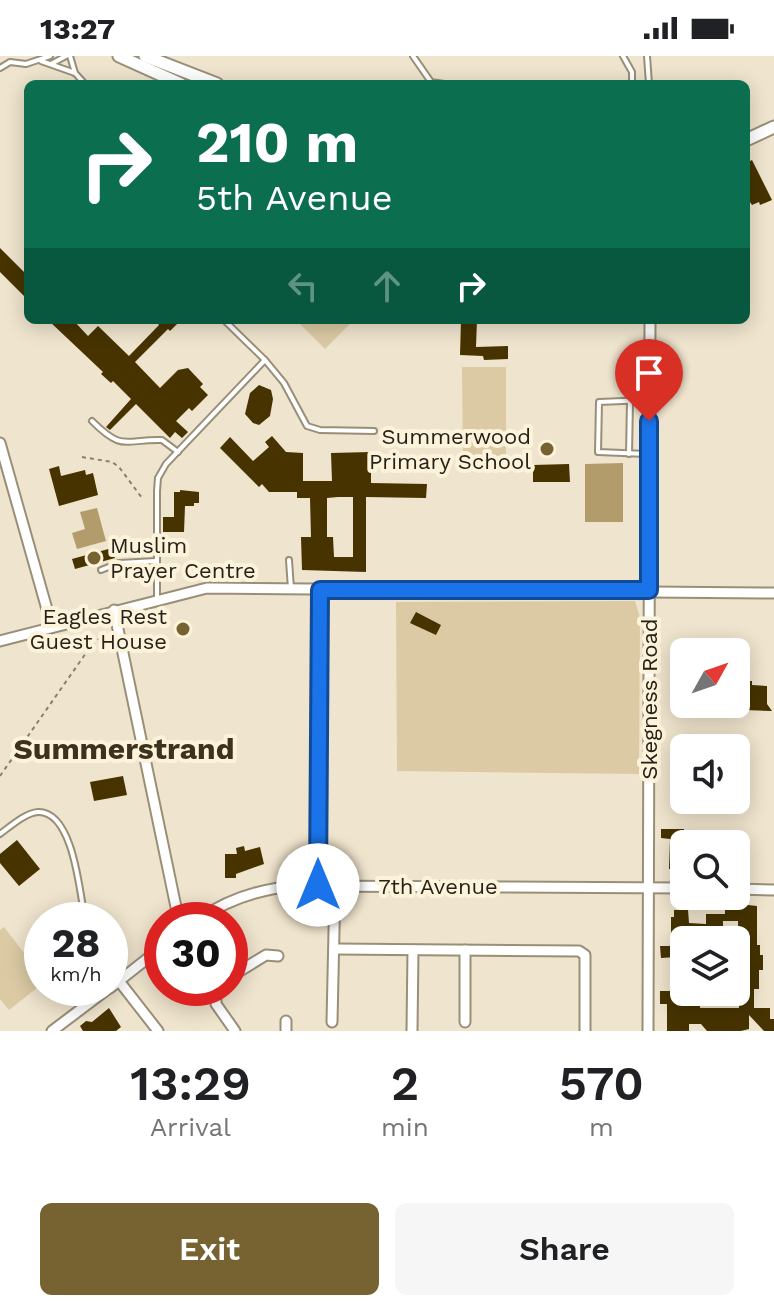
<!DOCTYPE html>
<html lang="en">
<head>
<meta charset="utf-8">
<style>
	:root { --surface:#fff; --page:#f6f6f6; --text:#202124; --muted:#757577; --accent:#776231 }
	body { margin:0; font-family:"Work Sans",sans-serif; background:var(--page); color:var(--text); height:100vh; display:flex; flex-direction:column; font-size:30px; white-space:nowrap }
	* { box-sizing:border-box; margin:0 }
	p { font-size:26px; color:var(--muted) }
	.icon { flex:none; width:44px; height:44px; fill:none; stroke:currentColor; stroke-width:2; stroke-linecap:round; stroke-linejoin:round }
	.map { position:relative; height:975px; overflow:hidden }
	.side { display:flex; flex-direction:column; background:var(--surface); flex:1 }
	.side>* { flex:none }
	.banner { position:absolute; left:24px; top:24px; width:726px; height:244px; border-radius:12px; box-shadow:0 4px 20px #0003; background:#0b6e4f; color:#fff; overflow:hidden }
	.needle { width:52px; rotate:50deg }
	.fabs { position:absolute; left:670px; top:582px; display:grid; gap:16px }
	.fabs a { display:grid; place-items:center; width:80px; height:80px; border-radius:12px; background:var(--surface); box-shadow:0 4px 20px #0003; font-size:40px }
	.speed { position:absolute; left:24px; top:846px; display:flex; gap:16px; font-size:40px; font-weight:700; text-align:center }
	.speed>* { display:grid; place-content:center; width:104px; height:104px; border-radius:50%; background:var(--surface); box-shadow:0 4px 20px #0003; line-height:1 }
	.speed small { font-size:20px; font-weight:400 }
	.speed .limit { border:12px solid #d22; background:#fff; color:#111 }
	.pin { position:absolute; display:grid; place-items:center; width:68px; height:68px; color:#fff; margin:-82px -34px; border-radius:50% 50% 50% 0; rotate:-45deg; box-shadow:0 0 8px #0007 }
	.pin .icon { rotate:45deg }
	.me { position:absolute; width:88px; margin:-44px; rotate:0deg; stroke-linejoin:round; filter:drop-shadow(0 0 6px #0008) }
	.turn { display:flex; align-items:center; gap:28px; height:168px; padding:0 40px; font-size:36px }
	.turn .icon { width:104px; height:104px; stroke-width:2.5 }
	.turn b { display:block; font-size:56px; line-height:68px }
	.lanes { display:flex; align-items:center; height:76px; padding:0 40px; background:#0003; justify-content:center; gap:40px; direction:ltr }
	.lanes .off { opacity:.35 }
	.eta { display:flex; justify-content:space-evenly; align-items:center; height:136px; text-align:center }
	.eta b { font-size:48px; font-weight:600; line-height:56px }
	.button { display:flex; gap:16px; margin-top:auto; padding:16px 40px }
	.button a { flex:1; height:92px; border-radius:12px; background:var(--accent); color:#fff; font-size:32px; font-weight:600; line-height:92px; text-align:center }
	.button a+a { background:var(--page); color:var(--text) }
	.status { display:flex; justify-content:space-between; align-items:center; height:56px; padding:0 40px; background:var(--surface); direction:ltr }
	.status svg { height:22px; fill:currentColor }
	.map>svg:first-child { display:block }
</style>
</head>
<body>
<div class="status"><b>13:27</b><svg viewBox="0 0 49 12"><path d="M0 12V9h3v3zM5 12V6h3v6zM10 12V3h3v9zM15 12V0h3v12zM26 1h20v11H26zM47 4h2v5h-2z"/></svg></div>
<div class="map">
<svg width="774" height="975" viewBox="0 0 774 975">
	<rect width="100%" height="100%" fill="#efe4cd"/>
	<!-- green -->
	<g fill="#dbcaa4">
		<path d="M 296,264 L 354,264 L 325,293 Z"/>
		<path d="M 462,311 L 506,311 L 506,404 L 463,404 Z"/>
		<path d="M 635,545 L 640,562 L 639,718 L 397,715 L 396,546 Z"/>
		<path d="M 4,871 L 42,920 L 42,928 L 9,954 L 0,943 L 0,874 Z"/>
	</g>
	<!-- water -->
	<g fill="#b29c6c">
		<path d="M 623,407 L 623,466 L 585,466 L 585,408 Z"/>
		<path d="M 97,452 L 106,485 L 77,493 L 72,477 L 85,473 L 80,456 Z"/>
	</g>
	<!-- building -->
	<g fill="#463300" fill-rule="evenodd">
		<path d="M 752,104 L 772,144 L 760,149 L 759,146 L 752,149 L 750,146 L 746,148 L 746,107 Z"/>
		<path d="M 0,192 L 28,220 L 28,244 L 0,216 Z"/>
		<path d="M 48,264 L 73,264 L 88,280 L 98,270 L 129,300 L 159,269 L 155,264 L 181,264 L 170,275 L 168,273 L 135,306 L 160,332 L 178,314 L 188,312 L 203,328 L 200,331 L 208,339 L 192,355 L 189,352 L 176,365 L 188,376 L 182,382 L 175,376 L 170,382 L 136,348 L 110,374 L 106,371 L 131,343 L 113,325 L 111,327 L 101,318 L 103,316 Z"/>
		<path d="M 461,264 L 477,264 L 476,291 L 508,290 L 508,303 L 484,304 L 483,300 L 460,299 Z"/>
		<path d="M 259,329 L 271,334 L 273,343 L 270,360 L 259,369 L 253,367 L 245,358 L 250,337 Z"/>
		<path d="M 272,380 L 286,396 L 303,397 L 303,425 L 332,425 L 331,397 L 371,396 L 371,427 L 427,428 L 426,442 L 366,441 L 366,516 L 302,514 L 301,481 L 311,481 L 310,442 L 297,442 L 297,436 L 269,436 L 262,428 L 259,431 L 220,392 L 230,381 L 253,405 L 269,391 L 265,386 ZM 338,441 L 353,441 L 353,501 L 334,501 L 333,481 L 327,481 L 327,442 Z"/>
		<path d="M 569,408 L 570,426 L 533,426 L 533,409 Z"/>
		<path d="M 59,410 L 61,420 L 85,414 L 86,419 L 93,417 L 98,439 L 59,450 L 49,413 Z"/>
		<path d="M 180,434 L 199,436 L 199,447 L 194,447 L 194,450 L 185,450 L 184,476 L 163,476 L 163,461 L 174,461 L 174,436 L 180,436 Z"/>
		<path d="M 112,492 L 115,502 L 75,513 L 72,503 Z"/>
		<path d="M 416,556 L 441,569 L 436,579 L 410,567 Z"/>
		<path d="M 736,625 L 752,625 L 752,629 L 767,630 L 767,648 L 772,655 L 745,654 L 745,633 L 736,633 Z"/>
		<path d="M 123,720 L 127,739 L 94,745 L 90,726 Z"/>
		<path d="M 661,773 L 684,773 L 683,813 L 669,813 L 670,783 L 661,782 Z"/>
		<path d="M 17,784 L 40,813 L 19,830 L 0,807 L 0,798 Z"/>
		<path d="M 244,790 L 245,795 L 260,791 L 264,808 L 236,818 L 236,822 L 225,822 L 225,798 L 237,798 L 236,792 Z"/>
		<path d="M 725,845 L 738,845 L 739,848 L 757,850 L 757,889 L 760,889 L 760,899 L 763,899 L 763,914 L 759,914 L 759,933 L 754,933 L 754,952 L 770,952 L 770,963 L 774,963 L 774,975 L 764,975 L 749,959 L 749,973 L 741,975 L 707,975 L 701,968 L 689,968 L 689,975 L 667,975 L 667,948 L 660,948 L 660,935 L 675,935 L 676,901 L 661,902 L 660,890 L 671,890 L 671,861 L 674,861 L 674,854 L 688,854 L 689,867 L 706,868 L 706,858 L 725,858 ZM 723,865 L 738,865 L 739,952 L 700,952 L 700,936 L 684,936 L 684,876 L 723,877 Z"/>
		<path d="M 109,952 L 121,971 L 116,975 L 83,975 L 80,970 L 86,965 L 92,966 Z"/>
	</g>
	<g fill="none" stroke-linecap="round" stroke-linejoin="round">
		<defs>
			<g id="service">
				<path d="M 70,0 L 75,17"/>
				<path d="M 413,0 L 431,26 L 444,28"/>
				<path d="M 623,0 L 632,16 L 632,28"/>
				<path d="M 647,0 L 649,28"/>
				<path d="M 41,5 L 75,17 L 85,28"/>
				<path d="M 51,8 L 66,0"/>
				<path d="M 0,12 L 10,6 L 26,8 L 50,0"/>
				<path d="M 224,264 L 265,304"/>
				<path d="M 647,344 L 599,346 L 598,396 L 647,398"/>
				<path d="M 92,365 C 123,396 124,383 162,384 L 178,396"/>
				<path d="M 629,398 L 630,345"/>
				<path d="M 289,504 L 291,533"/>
				<path d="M 101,514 L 119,507 L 156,505"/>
				<path d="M 157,543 L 157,435 L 158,422 L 166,408 L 265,304 L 284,327 L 307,370 L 320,374 L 374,375"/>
				<path d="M 0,778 C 11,770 25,757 38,756 C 74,755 80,839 85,864"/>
				<path d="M 110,896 L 119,922"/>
			</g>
			<g id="minor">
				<path d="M 0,387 L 52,571"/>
				<path d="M 114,554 L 176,851 L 181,864"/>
				<path d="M 0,585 L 207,532 L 774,537"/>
				<path d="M 318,829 L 320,534"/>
				<path d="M 736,833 L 774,834"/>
				<path d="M 198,864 C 226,844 260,833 295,830 L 684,832"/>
				<path d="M 335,893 L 579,895 L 585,899 L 585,975"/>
				<path d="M 465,894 L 465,966"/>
				<path d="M 230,921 L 266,899 L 278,900"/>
				<path d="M 119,925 L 158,975"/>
				<path d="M 110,932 L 162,891"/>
				<path d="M 216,932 L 216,948 L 235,975"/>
				<path d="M 332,966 L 335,829"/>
				<path d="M 52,975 L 109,932"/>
				<path d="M 286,975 L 286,965"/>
				<path d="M 412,975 L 413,894"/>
				<path d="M 648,975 L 650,264"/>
			</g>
			<g id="tertiary">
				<path d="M 119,0 L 181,28"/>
				<path d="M 145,0 L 217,28"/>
				<path d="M 746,84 L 774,71"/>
			</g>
		</defs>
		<!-- service casing -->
		<use href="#service" stroke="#998f79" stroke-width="8"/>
		<!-- minor casing -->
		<use href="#minor" stroke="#998f79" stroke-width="13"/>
		<!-- tertiary casing -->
		<use href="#tertiary" stroke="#998f79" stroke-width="15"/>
		<!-- path -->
		<g stroke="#888071" stroke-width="2" stroke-dasharray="4 4" stroke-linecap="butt">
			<path d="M 82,401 L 112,406 L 119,411 L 142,442"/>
			<path d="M 0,720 L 93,587 L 110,576"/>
		</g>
		<!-- service -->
		<use href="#service" stroke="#fff" stroke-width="4"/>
		<!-- minor -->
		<use href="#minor" stroke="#fff" stroke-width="9"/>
		<!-- tertiary -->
		<use href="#tertiary" stroke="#fff" stroke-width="11"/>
	</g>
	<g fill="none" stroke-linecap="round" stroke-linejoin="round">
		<defs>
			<path id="route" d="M 318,829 L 320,534 L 649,534 L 649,365"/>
		</defs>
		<!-- route casing -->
		<use href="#route" stroke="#114b97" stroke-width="20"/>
		<!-- route -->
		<use href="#route" stroke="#1a73e8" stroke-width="14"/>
	</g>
	<!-- markers -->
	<g fill="#776231" stroke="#fdf2da" stroke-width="3">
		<circle cx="547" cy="393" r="8"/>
		<circle cx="94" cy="502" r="8"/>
		<circle cx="183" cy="573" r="8"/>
	</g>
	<g text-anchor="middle" stroke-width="8" stroke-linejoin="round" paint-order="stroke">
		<!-- poi labels -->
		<g font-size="22" fill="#262219" stroke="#fdf2da" text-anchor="end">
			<text x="531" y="388">Summerwood<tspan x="531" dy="25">Primary School</tspan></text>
			<text x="110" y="497" text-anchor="start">Muslim<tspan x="110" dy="25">Prayer Centre</tspan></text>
			<text x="167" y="568">Eagles Rest<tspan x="167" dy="25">Guest House</tspan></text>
		</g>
		<!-- street labels -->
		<g font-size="22" fill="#262219" stroke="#fdf2da">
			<text transform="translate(649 643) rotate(-90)" y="8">Skegness Road</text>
			<text x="438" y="838">7th Avenue</text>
		</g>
		<!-- district labels -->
		<g font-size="30" font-weight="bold" fill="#3b331f" stroke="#fdf2da">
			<text x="124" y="703">Summerstrand</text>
		</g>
	</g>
</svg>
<div class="fabs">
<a><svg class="needle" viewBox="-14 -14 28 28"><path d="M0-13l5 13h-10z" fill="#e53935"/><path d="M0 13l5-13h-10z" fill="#757577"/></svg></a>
<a><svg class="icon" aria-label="sound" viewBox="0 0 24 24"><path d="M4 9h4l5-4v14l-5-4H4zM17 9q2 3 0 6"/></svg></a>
<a><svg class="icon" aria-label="search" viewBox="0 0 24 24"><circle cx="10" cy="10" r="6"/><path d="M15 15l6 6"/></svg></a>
<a><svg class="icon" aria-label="layers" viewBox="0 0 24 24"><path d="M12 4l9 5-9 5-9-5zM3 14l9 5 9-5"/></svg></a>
</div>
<div class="speed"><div>28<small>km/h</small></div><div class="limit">30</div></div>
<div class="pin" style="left:649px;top:365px;background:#d93025"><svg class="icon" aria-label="arrive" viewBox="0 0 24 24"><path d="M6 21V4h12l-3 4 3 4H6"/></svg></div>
<svg class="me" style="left:318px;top:829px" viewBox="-20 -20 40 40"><circle r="19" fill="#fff"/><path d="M0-13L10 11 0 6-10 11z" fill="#1a73e8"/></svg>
<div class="banner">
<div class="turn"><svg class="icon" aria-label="right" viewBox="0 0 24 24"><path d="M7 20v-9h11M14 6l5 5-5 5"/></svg><div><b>210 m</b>5th Avenue</div></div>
<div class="lanes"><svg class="icon off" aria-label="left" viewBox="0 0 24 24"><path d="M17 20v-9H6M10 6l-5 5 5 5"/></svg><svg class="icon off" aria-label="ahead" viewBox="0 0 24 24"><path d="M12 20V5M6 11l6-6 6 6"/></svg><svg class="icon" aria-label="right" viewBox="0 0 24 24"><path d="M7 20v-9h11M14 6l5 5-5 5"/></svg></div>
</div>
</div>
<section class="side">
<div class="eta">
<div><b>13:29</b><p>Arrival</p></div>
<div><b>2</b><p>min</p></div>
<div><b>570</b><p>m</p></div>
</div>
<div class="button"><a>Exit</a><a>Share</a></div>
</section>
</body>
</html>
